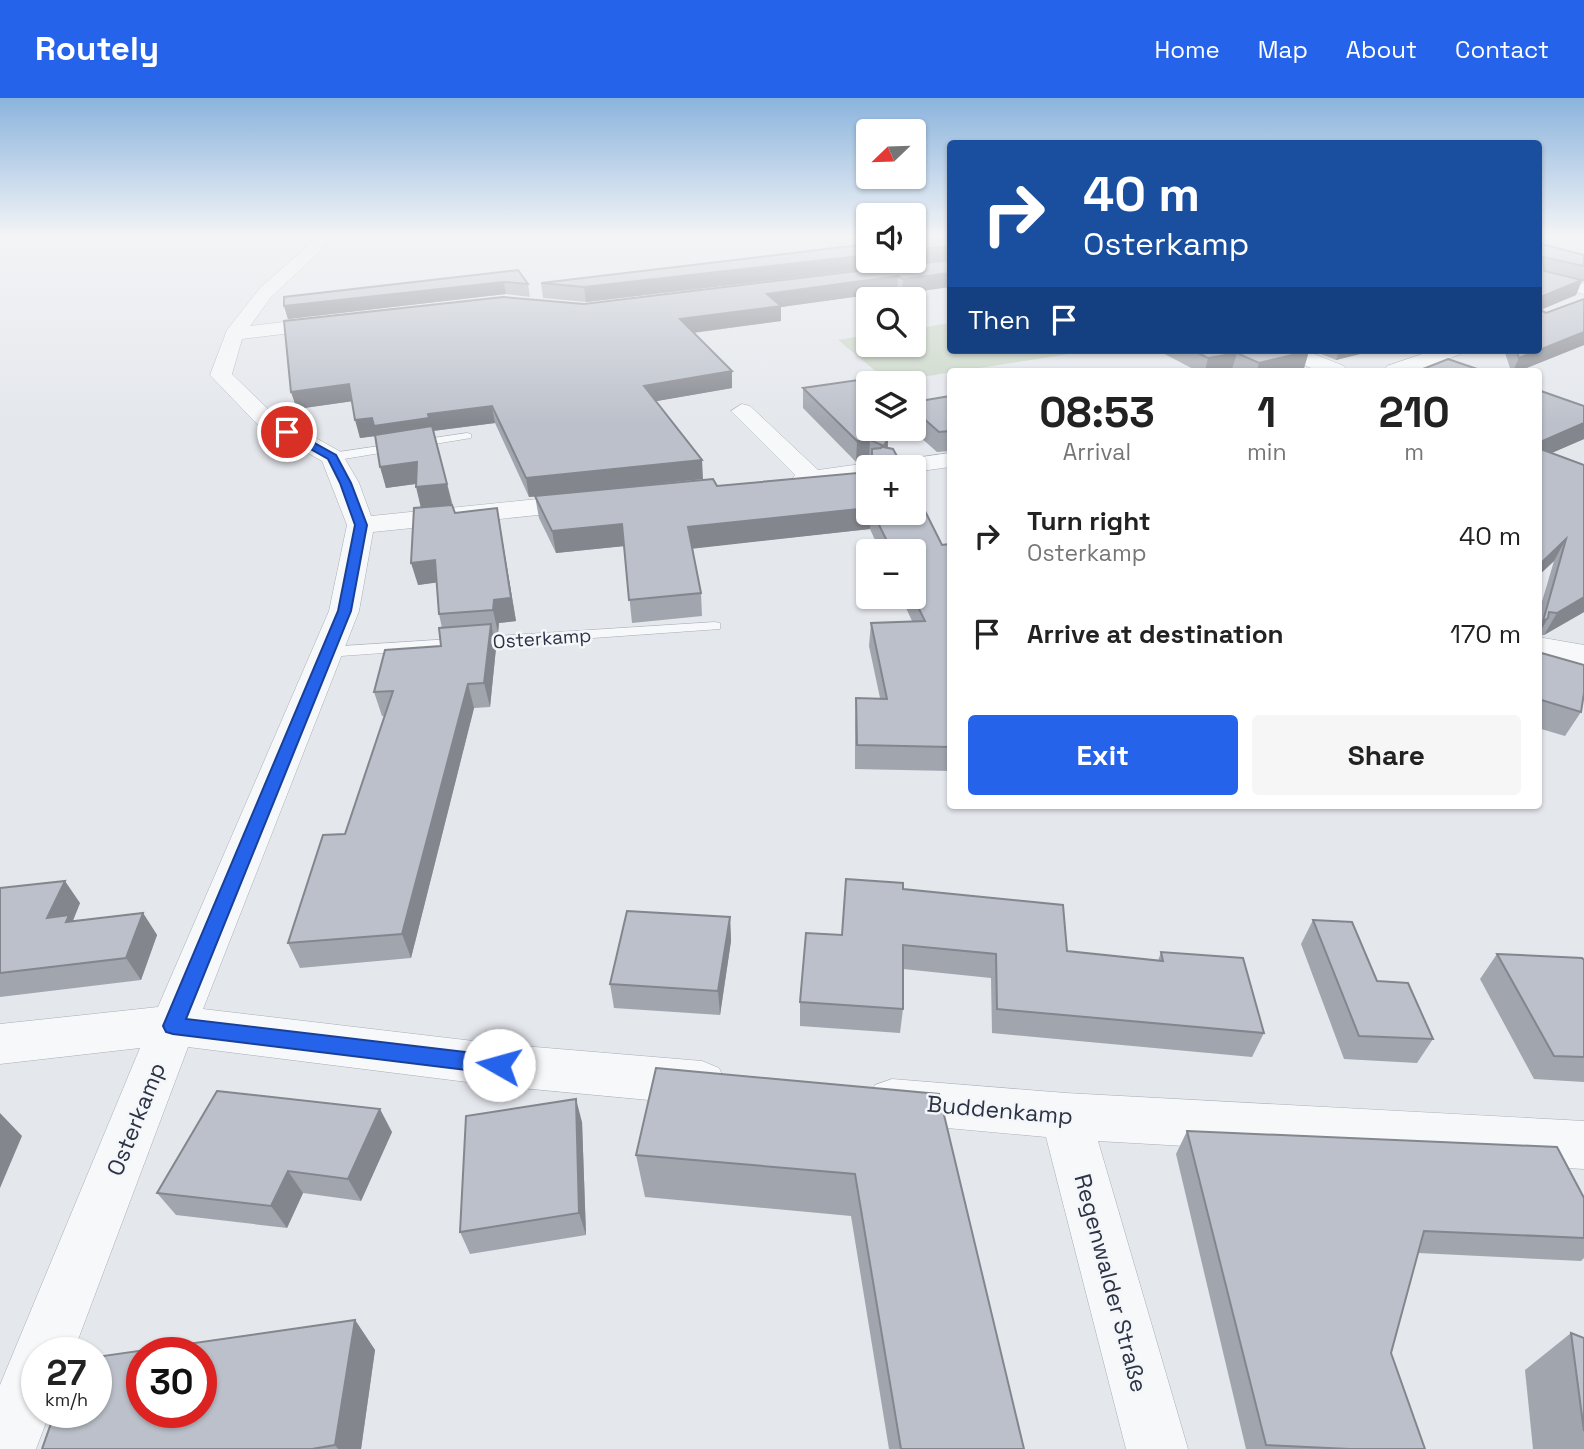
<!DOCTYPE html>
<html lang="en">
<head>
<meta charset="utf-8">
<style>
	:root { --surface:#fff; --page:#f6f6f6; --text:#222; --muted:#767676; --accent:#2563eb }
	body { margin:0; font-family:"Space Grotesk",sans-serif; background:var(--page); color:var(--text); height:100vh; display:flex; flex-direction:column; font-size:26px; white-space:nowrap }
	* { box-sizing:border-box; margin:0 }
	p { font-size:23px; color:var(--muted) }
	.icon { flex:none; width:38px; height:38px; fill:none; stroke:currentColor; stroke-width:2; stroke-linecap:round; stroke-linejoin:round }
	.map { position:relative; flex:1; overflow:hidden }
	.side { position:absolute; left:947px; top:270px; width:595px; height:441px; display:flex; flex-direction:column; background:var(--surface); border-radius:7px; box-shadow:0 2px 5px #0004 }
	.side>* { flex:none }
	.guide { position:absolute; left:947px; top:42px; width:595px; height:214px; border-radius:7px; box-shadow:0 2px 5px #0004; background:#1a4fa0; color:#fff; overflow:hidden }
	.needle { width:46px; rotate:247deg }
	.tools { position:absolute; left:856px; top:21px; display:grid; gap:14px }
	.tools a { display:grid; place-items:center; width:70px; height:70px; border-radius:7px; background:var(--surface); box-shadow:0 2px 5px #0004; font-size:35px }
	.speed { position:absolute; left:21px; top:1239px; display:flex; gap:14px; font-size:35px; font-weight:700; text-align:center }
	.speed>* { display:grid; place-content:center; width:91px; height:91px; border-radius:50%; background:var(--surface); box-shadow:0 2px 5px #0004; line-height:1 }
	.speed small { font-size:18px; font-weight:400 }
	.speed .limit { border:10px solid #d22; background:#fff; color:#111 }
	.pin { position:absolute; display:grid; place-items:center; width:60px; height:60px; color:#fff; margin:-30px; border:4px solid #fff; border-radius:50%; box-shadow:0 2px 7px #0007 }
	.me { position:absolute; width:77px; margin:-38px; rotate:277deg; stroke-linejoin:round; filter:drop-shadow(0 0 5px #0008) }
	.turn { display:flex; align-items:center; gap:24px; height:147px; padding:0 21px; font-size:32px }
	.turn .icon { width:91px; height:91px; stroke-width:2.5 }
	.turn b { display:block; font-size:49px; line-height:60px }
	.then { display:flex; align-items:center; height:66px; padding:0 21px; background:#0003; gap:14px; font-size:26px }
	.eta { display:flex; justify-content:space-evenly; align-items:center; height:119px; text-align:center }
	.eta b { font-size:42px; font-weight:700; line-height:49px }
	.primary-button { display:flex; gap:14px; margin-top:auto; padding:14px 21px }
	.primary-button a { flex:1; height:80px; border-radius:7px; background:var(--accent); color:#fff; font-size:28px; font-weight:700; line-height:80px; text-align:center }
	.primary-button a+a { background:var(--page); color:var(--text) }
	ul { padding:0; list-style:none }
	li { display:flex; align-items:center; gap:21px; height:98px; padding:0 21px }
	li div { flex:1 }
	li b { display:block; font-size:26px }
	li em { font-style:normal }
	header { display:flex; align-items:center; gap:42px; box-sizing:border-box; height:98px; padding:0 35px; background:var(--accent); color:#fff }
	header strong { font-size:33px }
	nav { display:flex; gap:38px; margin-inline-start:auto; font-size:24px }
	.map>svg:first-child { display:block }
</style>
</head>
<body>
<header>
<strong>Routely</strong>
<nav><a>Home</a><a>Map</a><a>About</a><a>Contact</a></nav>
</header>
<div class="map">
<svg width="1584" height="1351" viewBox="0 0 1584 1351">
	<rect width="100%" height="100%" fill="#e4e7ec"/>
	<!-- green -->
	<path fill="#c9d6c5" d="M 950,225 L 950,252 L 1071,252 L 1076,255 L 889,284 L 838,242 L 868,237 L 868,247 L 914,247 L 914,231 Z"/>
	<g fill="none" stroke-linecap="round" stroke-linejoin="round">
		<defs>
			<g id="service">
				<path d="M 467,335 L 471,336 L 471,340 L 332,363 L 326,359 L 332,355 Z"/>
				<path d="M 715,524 L 720,525 L 720,531 L 327,559 L 319,554 L 327,549 Z"/>
			</g>
			<g id="minor">
				<path d="M 319,138 L 336,138 L 272,198 L 250,228 L 334,218 L 344,224 L 334,230 L 242,241 L 232,276 L 273,316 L 341,354 L 359,385 L 371,418 L 587,396 L 596,398 L 600,404 L 596,410 L 587,412 L 373,434 L 359,513 L 203,911 L 499,946 L 702,963 L 719,970 L 726,985 L 719,1000 L 702,1007 L 499,988 L 188,949 L 73,1255 L 37,1255 L 37,1314 L 50,1314 L 36,1351 L 0,1351 L 0,1287 L 140,950 L 0,966 L 0,926 L 158,909 L 329,513 L 347,427 L 322,363 L 257,326 L 210,277 L 227,232 L 260,190 Z"/>
				<path d="M 1538,175 L 1584,186 L 1584,196 L 1538,185 Z"/>
				<path d="M 1276,252 L 1304,252 L 1344,268 L 1347,273 L 1318,273 L 1279,256 Z"/>
				<path d="M 1434,252 L 1464,252 L 1461,256 L 1415,273 L 1384,273 L 1387,268 Z"/>
				<path d="M 742,306 L 750,308 L 818,372 L 868,365 L 878,369 L 868,369 L 868,381 L 813,389 L 796,386 L 792,381 L 795,377 L 731,313 Z"/>
				<path d="M 950,355 L 950,369 L 914,374 L 914,369 L 884,369 L 887,364 Z"/>
				<path d="M 1538,539 L 1584,547 L 1584,567 L 1538,559 Z"/>
				<path d="M 892,981 L 1066,995 L 1584,1023 L 1584,1071 L 1098,1043 L 1188,1351 L 1126,1351 L 1046,1039 L 892,1025 L 875,1019 L 867,1003 L 875,987 Z"/>
			</g>
		</defs>
		<!-- service casing -->
		<use href="#service" stroke="#a9aeb7" stroke-width="1"/>
		<!-- minor casing -->
		<use href="#minor" stroke="#a9aeb7" stroke-width="1"/>
		<!-- service -->
		<use href="#service" fill="#f7f8fa" fill-rule="evenodd"/>
		<!-- minor -->
		<use href="#minor" fill="#f7f8fa" fill-rule="evenodd"/>
	</g>
	<!-- wall -->
	<g fill="#a1a5ae">
		<path d="M 914,138 L 950,138 L 950,162 L 586,204 L 543,200 L 541,185 L 914,163 Z"/>
		<path d="M 1538,145 L 1584,157 L 1584,184 L 1582,183 L 1576,197 L 1542,211 L 1542,213 L 1546,215 L 1584,201 L 1584,247 L 1519,273 L 1511,273 L 1504,252 L 1538,252 Z"/>
		<path d="M 950,162 L 902,196 L 897,193 L 781,209 L 781,223 L 694,235 L 732,273 L 732,290 L 656,303 L 703,381 L 529,399 L 495,325 L 433,333 L 455,415 L 497,410 L 516,523 L 499,525 L 498,535 L 493,536 L 496,550 L 490,609 L 474,610 L 411,860 L 300,870 L 288,845 L 345,736 L 385,618 L 382,618 L 374,594 L 441,548 L 442,530 L 439,516 L 437,484 L 418,487 L 421,410 L 416,386 L 386,390 L 375,338 L 360,340 L 352,303 L 297,311 L 291,294 L 584,206 Z"/>
		<path d="M 518,172 L 528,186 L 530,199 L 506,196 L 288,221 L 284,208 Z"/>
		<path d="M 1157,252 L 1306,252 L 1309,253 L 1304,270 L 1289,273 L 1236,273 L 1232,271 L 1222,273 L 1197,273 Z"/>
		<path d="M 1311,252 L 1376,252 L 1336,262 Z"/>
		<path d="M 803,290 L 888,341 L 888,350 L 903,369 L 871,369 L 871,364 L 869,363 L 856,364 L 803,310 Z"/>
		<path d="M 1538,292 L 1584,308 L 1584,341 L 1551,355 L 1584,514 L 1544,537 L 1538,538 L 1538,517 L 1554,463 L 1538,478 Z"/>
		<path d="M 950,298 L 950,353 L 937,354 L 911,331 L 914,331 L 914,304 Z"/>
		<path d="M 717,388 L 868,415 L 914,415 L 942,447 L 950,446 L 950,673 L 855,671 L 855,624 L 856,600 L 880,600 L 869,548 L 871,525 L 912,523 L 901,499 L 914,499 L 914,453 L 880,453 L 870,431 L 692,450 L 701,495 L 702,518 L 632,525 L 624,448 L 556,455 L 539,420 L 535,398 Z"/>
		<path d="M 1538,554 L 1581,614 L 1565,638 L 1538,630 Z"/>
		<path d="M 0,790 L 80,805 L 73,823 L 143,815 L 157,837 L 141,882 L 0,899 Z"/>
		<path d="M 903,791 L 1067,853 L 1158,863 L 1161,854 L 1264,935 L 1252,959 L 992,935 L 991,880 L 903,871 L 903,911 L 900,935 L 800,928 L 800,904 L 842,837 Z"/>
		<path d="M 730,819 L 731,843 L 720,917 L 614,910 L 610,886 Z"/>
		<path d="M 1313,822 L 1433,941 L 1417,965 L 1344,961 L 1301,846 Z"/>
		<path d="M 1497,856 L 1584,862 L 1584,984 L 1534,981 L 1480,881 Z"/>
		<path d="M 939,996 L 1024,1351 L 889,1351 L 851,1118 L 645,1099 L 636,1057 Z"/>
		<path d="M 582,1024 L 586,1137 L 470,1156 L 460,1134 Z"/>
		<path d="M 1187,1033 L 1584,1100 L 1584,1160 L 1581,1163 L 1418,1155 L 1391,1255 L 1425,1351 L 1246,1351 L 1176,1056 Z"/>
		<path d="M 392,1034 L 361,1103 L 303,1095 L 287,1130 L 176,1117 L 157,1095 Z"/>
		<path d="M 355,1222 L 375,1252 L 361,1351 L 42,1351 Z"/>
		<path d="M 1571,1235 L 1584,1240 L 1584,1351 L 1533,1351 L 1525,1272 Z"/>
	</g>
	<!-- shaded-wall -->
	<g fill="#83868d">
		<path d="M 950,148 L 950,161 L 586,204 L 584,189 L 868,157 L 868,163 L 914,163 L 914,152 Z"/>
		<path d="M 950,175 L 950,189 L 902,196 L 903,181 Z"/>
		<path d="M 898,178 L 897,193 L 781,209 L 781,223 L 681,236 L 680,221 L 767,196 Z"/>
		<path d="M 1582,182 L 1576,197 L 1538,213 L 1543,198 Z"/>
		<path d="M 504,184 L 506,196 L 288,221 L 284,208 Z"/>
		<path d="M 1584,234 L 1584,247 L 1519,273 L 1513,273 L 1519,260 Z"/>
		<path d="M 1339,252 L 1376,252 L 1336,262 Z"/>
		<path d="M 1309,253 L 1304,270 L 1289,273 L 1257,273 L 1259,265 Z"/>
		<path d="M 1237,255 L 1232,271 L 1222,273 L 1205,273 L 1208,260 Z"/>
		<path d="M 732,273 L 732,290 L 646,305 L 644,288 Z"/>
		<path d="M 349,286 L 354,303 L 297,311 L 291,294 Z"/>
		<path d="M 492,308 L 495,325 L 432,333 L 376,338 L 360,340 L 355,322 L 372,320 L 428,316 Z"/>
		<path d="M 1584,325 L 1584,341 L 1538,361 L 1538,345 Z"/>
		<path d="M 888,341 L 887,361 L 881,369 L 883,349 Z"/>
		<path d="M 870,342 L 869,363 L 856,364 L 857,343 Z"/>
		<path d="M 702,362 L 703,381 L 529,399 L 526,380 Z"/>
		<path d="M 417,364 L 422,385 L 386,390 L 380,369 Z"/>
		<path d="M 447,386 L 452,407 L 421,410 L 416,389 Z"/>
		<path d="M 497,410 L 516,523 L 499,525 L 498,535 L 493,512 Z"/>
		<path d="M 868,410 L 868,415 L 871,415 L 870,431 L 690,451 L 688,429 Z"/>
		<path d="M 622,426 L 625,448 L 556,455 L 552,433 Z"/>
		<path d="M 1566,441 L 1554,463 L 1538,478 L 1538,468 Z"/>
		<path d="M 435,462 L 441,484 L 418,487 L 411,465 Z"/>
		<path d="M 1584,499 L 1584,514 L 1544,537 L 1557,515 Z"/>
		<path d="M 1548,520 L 1538,538 L 1538,531 L 1543,523 Z"/>
		<path d="M 491,526 L 496,550 L 490,609 L 484,585 Z"/>
		<path d="M 468,586 L 474,610 L 411,860 L 402,836 Z"/>
		<path d="M 65,783 L 80,805 L 73,822 L 85,840 L 47,820 Z"/>
		<path d="M 143,815 L 157,837 L 141,882 L 126,860 Z"/>
		<path d="M 730,819 L 731,843 L 720,917 L 718,893 Z"/>
		<path d="M 576,1001 L 582,1024 L 586,1137 L 579,1115 Z"/>
		<path d="M 380,1011 L 392,1034 L 361,1103 L 348,1081 Z"/>
		<path d="M 0,1015 L 22,1038 L 0,1090 Z"/>
		<path d="M 288,1073 L 303,1095 L 287,1130 L 271,1108 Z"/>
		<path d="M 355,1222 L 375,1252 L 361,1351 L 338,1351 L 335,1347 Z"/>
	</g>
	<!-- building -->
	<g fill="#bbc0ca" stroke="#83868d" stroke-width="2" fill-rule="evenodd">
		<path d="M 927,138 L 950,138 L 950,148 L 914,152 L 914,141 L 929,139 Z"/>
		<path d="M 1538,145 L 1584,157 L 1584,168 L 1543,159 L 1544,173 L 1582,182 L 1543,198 L 1542,213 L 1546,215 L 1584,201 L 1584,234 L 1519,260 L 1516,252 L 1538,252 Z"/>
		<path d="M 868,146 L 868,157 L 584,189 L 541,185 Z"/>
		<path d="M 950,162 L 950,175 L 903,181 L 898,178 L 767,196 L 781,208 L 680,221 L 732,273 L 644,288 L 702,362 L 526,380 L 492,308 L 428,316 L 429,320 L 374,328 L 372,320 L 355,322 L 349,286 L 291,294 L 284,223 L 503,199 L 584,206 Z"/>
		<path d="M 518,172 L 528,186 L 504,184 L 284,208 L 284,199 Z"/>
		<path d="M 1192,252 L 1306,252 L 1309,253 L 1259,265 L 1237,255 L 1208,260 Z"/>
		<path d="M 1448,261 L 1483,273 L 1418,273 Z"/>
		<path d="M 858,282 L 868,301 L 868,331 L 883,331 L 888,341 L 883,349 L 893,351 L 903,369 L 883,369 L 872,358 L 872,351 L 881,350 L 882,347 L 870,342 L 857,343 L 803,290 Z"/>
		<path d="M 1538,292 L 1584,308 L 1584,325 L 1538,345 Z"/>
		<path d="M 950,298 L 950,333 L 939,334 L 914,312 L 914,304 Z"/>
		<path d="M 432,328 L 447,386 L 416,389 L 417,364 L 380,369 L 375,337 Z"/>
		<path d="M 1538,350 L 1584,367 L 1584,499 L 1557,515 L 1549,514 L 1548,520 L 1543,523 L 1566,441 L 1538,468 Z"/>
		<path d="M 868,374 L 868,410 L 688,429 L 701,495 L 629,502 L 622,426 L 552,433 L 535,398 L 713,381 L 717,388 Z"/>
		<path d="M 914,391 L 942,447 L 950,446 L 950,649 L 857,647 L 856,600 L 887,601 L 871,525 L 925,523 L 913,499 L 914,453 L 892,453 L 873,415 L 914,415 Z"/>
		<path d="M 452,407 L 455,415 L 497,410 L 511,500 L 494,502 L 493,512 L 439,516 L 435,462 L 411,465 L 414,410 Z"/>
		<path d="M 491,526 L 484,585 L 468,586 L 402,836 L 288,845 L 323,737 L 345,736 L 393,593 L 374,594 L 385,552 L 441,548 L 439,530 Z"/>
		<path d="M 1538,554 L 1584,567 L 1584,595 L 1581,614 L 1538,601 Z"/>
		<path d="M 846,781 L 903,785 L 903,791 L 1063,807 L 1067,853 L 1163,863 L 1161,854 L 1243,860 L 1264,935 L 997,911 L 996,856 L 903,847 L 903,911 L 800,904 L 806,835 L 842,837 Z"/>
		<path d="M 65,783 L 47,820 L 69,817 L 66,824 L 143,815 L 126,860 L 0,875 L 0,790 Z"/>
		<path d="M 627,813 L 730,819 L 718,893 L 610,886 Z"/>
		<path d="M 1313,822 L 1352,824 L 1377,883 L 1408,885 L 1433,941 L 1359,938 Z"/>
		<path d="M 1497,856 L 1582,860 L 1584,862 L 1584,959 L 1554,958 Z"/>
		<path d="M 656,970 L 939,996 L 1024,1351 L 901,1351 L 855,1076 L 636,1057 Z"/>
		<path d="M 217,993 L 380,1011 L 348,1081 L 288,1073 L 271,1108 L 157,1095 Z"/>
		<path d="M 576,1001 L 579,1115 L 460,1134 L 466,1018 Z"/>
		<path d="M 1187,1033 L 1557,1049 L 1584,1100 L 1584,1140 L 1424,1133 L 1391,1255 L 1425,1351 L 1349,1351 L 1266,1347 Z"/>
		<path d="M 355,1222 L 335,1347 L 312,1351 L 42,1351 L 55,1314 L 96,1314 L 96,1259 ZM 142,1255 L 201,1255 L 201,1314 L 142,1314 Z"/>
		<path d="M 1571,1235 L 1584,1240 L 1584,1333 Z"/>
	</g>
	<!-- sky -->
	<linearGradient id="sky" x2="0" y2="1"><stop stop-color="#8bb4dd"/><stop offset="0.42" stop-color="#f3f4f6"/><stop offset="1" stop-color="#f3f4f6" stop-opacity="0"/></linearGradient>
	<rect width="1584" height="327" fill="url(#sky)"/>
	<!-- route -->
	<path fill="#2563eb" stroke="#184099" stroke-width="2" d="M 284,332 L 291,332 L 336,357 L 351,385 L 367,427 L 351,513 L 186,921 L 499,958 L 507,960 L 510,967 L 507,973 L 499,976 L 173,936 L 166,934 L 163,928 L 338,513 L 355,427 L 340,385 L 328,361 L 284,336 Z"/>
	<g text-anchor="middle" stroke-width="5" stroke-linejoin="round" paint-order="stroke">
		<!-- street labels -->
		<g font-size="19" fill="#2b3445" stroke="#f4f6f9">
			<text transform="translate(542 540) rotate(-4)" y="7">Osterkamp</text>
		</g>
		<!-- near-street labels -->
		<g font-size="23" fill="#2b3445" stroke="#f4f6f9">
			<text transform="translate(1000 1012) rotate(5)" y="8">Buddenkamp</text>
			<text transform="translate(136 1021) rotate(-68)" y="8">Osterkamp</text>
			<text transform="translate(1111 1185) rotate(75)" y="8">Regenwalder Straße</text>
		</g>
	</g>
</svg>
<div class="tools">
<a><svg class="needle" viewBox="-14 -14 28 28"><path d="M0-13l5 13h-10z" fill="#e53935"/><path d="M0 13l5-13h-10z" fill="#767676"/></svg></a>
<a><svg class="icon" aria-label="sound" viewBox="0 0 24 24"><path d="M4 9h4l5-4v14l-5-4H4zM17 9q2 3 0 6"/></svg></a>
<a><svg class="icon" aria-label="search" viewBox="0 0 24 24"><circle cx="10" cy="10" r="6"/><path d="M15 15l6 6"/></svg></a>
<a><svg class="icon" aria-label="layers" viewBox="0 0 24 24"><path d="M12 4l9 5-9 5-9-5zM3 14l9 5 9-5"/></svg></a>
<a>+</a>
<a>−</a>
</div>
<div class="speed"><div>27<small>km/h</small></div><div class="limit">30</div></div>
<div class="pin" style="left:287px;top:334px;background:#d93025"><svg class="icon" aria-label="arrive" viewBox="0 0 24 24"><path d="M6 21V4h12l-3 4 3 4H6"/></svg></div>
<svg class="me" style="left:499px;top:967px" viewBox="-20 -20 40 40"><circle r="19" fill="#fff"/><path d="M0-13L10 11 0 6-10 11z" fill="#2563eb"/></svg>
<div class="guide">
<div class="turn"><svg class="icon" aria-label="right" viewBox="0 0 24 24"><path d="M7 20v-9h11M14 6l5 5-5 5"/></svg><div><b>40 m</b>Osterkamp</div></div>
<div class="then">Then<svg class="icon" aria-label="arrive" viewBox="0 0 24 24"><path d="M6 21V4h12l-3 4 3 4H6"/></svg></div>
</div>
<section class="side">
<div class="eta">
<div><b>08:53</b><p>Arrival</p></div>
<div><b>1</b><p>min</p></div>
<div><b>210</b><p>m</p></div>
</div>
<ul>
<li><svg class="icon" aria-label="right" viewBox="0 0 24 24"><path d="M7 20v-9h11M14 6l5 5-5 5"/></svg><div><b>Turn right</b><p>Osterkamp</p></div><em>40 m</em></li>
<li><svg class="icon" aria-label="arrive" viewBox="0 0 24 24"><path d="M6 21V4h12l-3 4 3 4H6"/></svg><div><b>Arrive at destination</b></div><em>170 m</em></li>
</ul>
<div class="primary-button"><a>Exit</a><a>Share</a></div>
</section>
</div>
</body>
</html>
